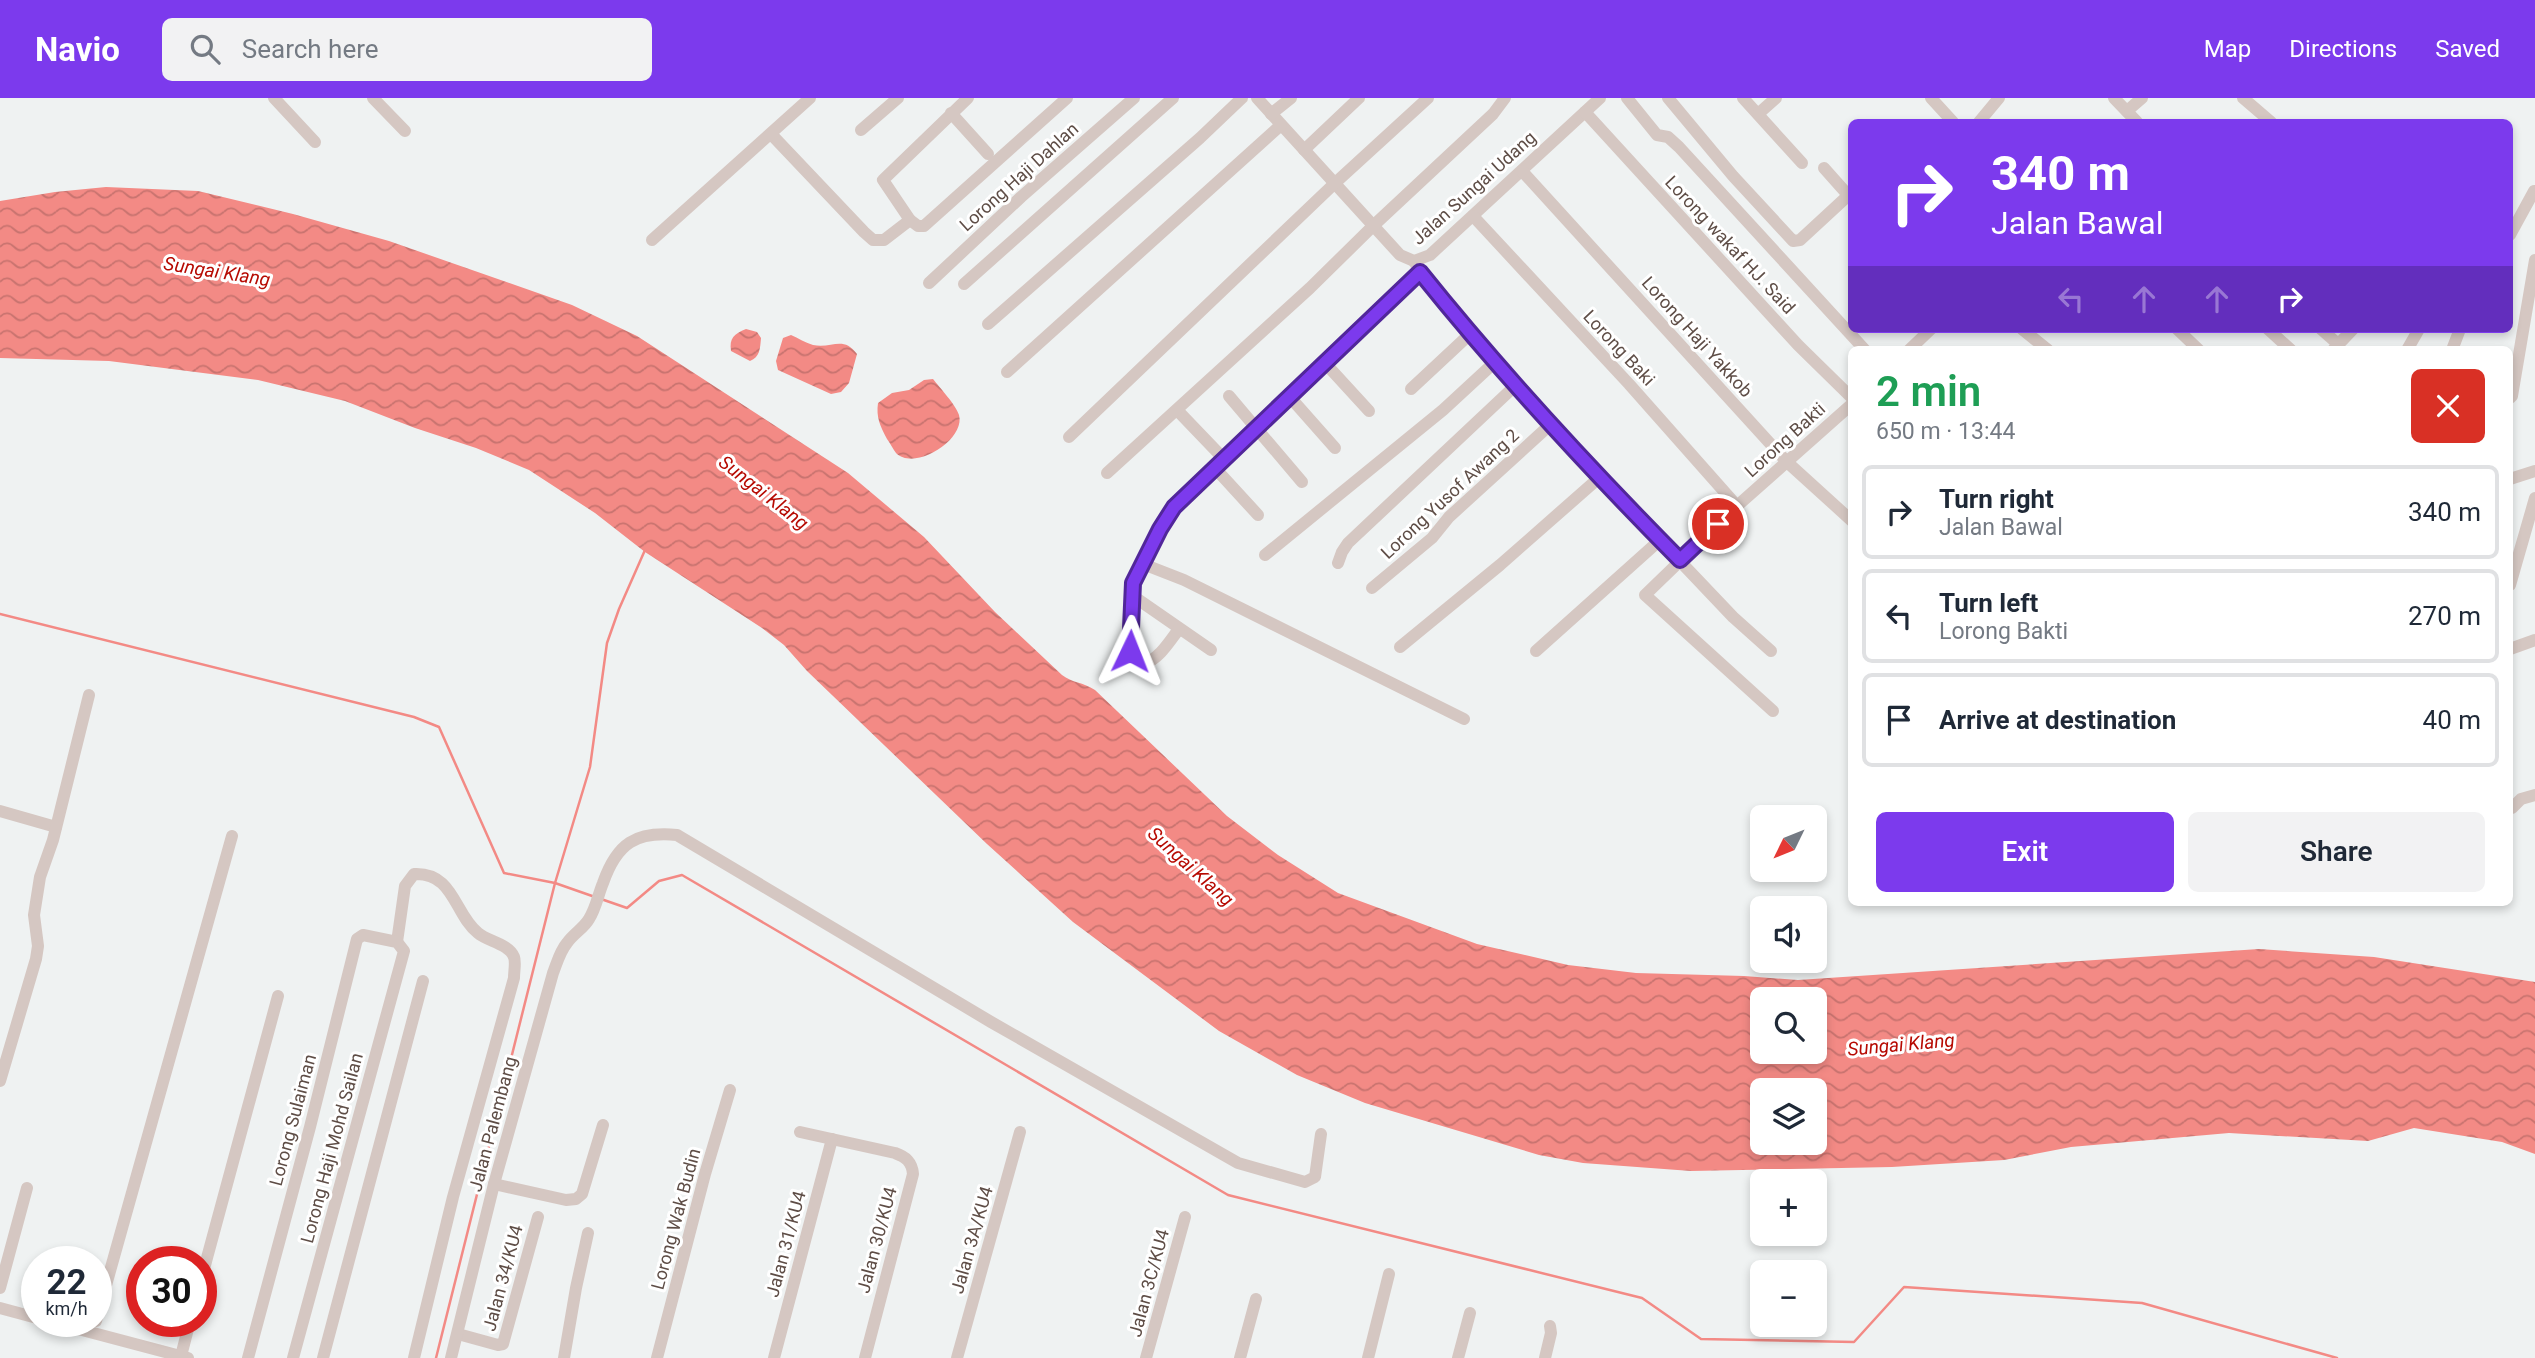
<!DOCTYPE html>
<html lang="en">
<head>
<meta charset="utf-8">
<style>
	:root { --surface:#fff; --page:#f2f2f3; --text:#1f2937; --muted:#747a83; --line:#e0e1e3; --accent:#7c3aed }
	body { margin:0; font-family:Roboto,sans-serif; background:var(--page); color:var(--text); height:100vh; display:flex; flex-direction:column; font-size:26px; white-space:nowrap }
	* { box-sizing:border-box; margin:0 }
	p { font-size:23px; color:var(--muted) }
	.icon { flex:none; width:38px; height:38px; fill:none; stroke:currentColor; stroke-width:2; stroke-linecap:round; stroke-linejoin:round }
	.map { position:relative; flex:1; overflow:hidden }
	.details { position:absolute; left:1848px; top:248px; width:665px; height:560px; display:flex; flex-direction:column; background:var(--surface); border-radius:10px; box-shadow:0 4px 10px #0003 }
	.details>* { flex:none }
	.banner { position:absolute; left:1848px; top:21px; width:665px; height:214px; border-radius:10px; box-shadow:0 4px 10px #0003; background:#7c3aed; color:#fff; overflow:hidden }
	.needle { width:46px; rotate:227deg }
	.controls { position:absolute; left:1750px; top:707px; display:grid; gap:14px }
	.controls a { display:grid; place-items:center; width:77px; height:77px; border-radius:10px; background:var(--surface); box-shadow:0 4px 10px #0003; font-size:35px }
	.speed { position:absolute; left:21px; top:1148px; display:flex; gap:14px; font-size:35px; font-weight:700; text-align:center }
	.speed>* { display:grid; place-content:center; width:91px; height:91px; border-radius:50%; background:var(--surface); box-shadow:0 4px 10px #0003; line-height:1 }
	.speed small { font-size:18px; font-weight:400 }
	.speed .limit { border:10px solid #d22; background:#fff; color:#111 }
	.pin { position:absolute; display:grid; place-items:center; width:60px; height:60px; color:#fff; margin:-30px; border:4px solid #fff; border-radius:50%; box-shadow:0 2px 7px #0007 }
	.me { position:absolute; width:77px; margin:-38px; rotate:2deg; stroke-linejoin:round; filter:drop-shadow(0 0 5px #0008) }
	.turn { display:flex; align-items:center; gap:24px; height:147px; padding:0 28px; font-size:32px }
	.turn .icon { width:91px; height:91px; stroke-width:2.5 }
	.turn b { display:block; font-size:49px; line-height:60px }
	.lanes { display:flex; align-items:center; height:66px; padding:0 28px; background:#0003; justify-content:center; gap:35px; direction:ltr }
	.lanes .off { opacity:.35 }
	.round { display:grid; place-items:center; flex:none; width:74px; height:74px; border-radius:10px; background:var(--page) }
	.head { display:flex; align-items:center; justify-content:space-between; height:119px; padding:0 28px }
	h1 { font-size:42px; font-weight:600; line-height:52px; color:#1e9e55 }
	.button { display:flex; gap:14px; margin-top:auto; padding:14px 28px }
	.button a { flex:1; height:80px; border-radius:10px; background:var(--accent); color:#fff; font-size:28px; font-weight:600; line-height:80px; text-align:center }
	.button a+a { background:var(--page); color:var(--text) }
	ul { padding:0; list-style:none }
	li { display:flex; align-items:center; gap:21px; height:94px; margin:0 14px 10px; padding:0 14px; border:4px solid var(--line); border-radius:10px }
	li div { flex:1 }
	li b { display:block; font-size:26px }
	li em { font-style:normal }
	header { display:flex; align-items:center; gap:42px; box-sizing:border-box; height:98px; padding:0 35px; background:var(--accent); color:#fff }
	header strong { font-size:33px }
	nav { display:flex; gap:38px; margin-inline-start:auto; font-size:24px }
	.search { width:490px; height:63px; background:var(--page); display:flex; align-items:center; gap:18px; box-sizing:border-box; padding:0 24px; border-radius:10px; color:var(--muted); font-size:26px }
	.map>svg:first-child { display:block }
</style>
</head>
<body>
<header>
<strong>Navio</strong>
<div class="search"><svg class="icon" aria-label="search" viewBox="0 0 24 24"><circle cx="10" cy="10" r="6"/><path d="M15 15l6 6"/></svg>Search here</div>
<nav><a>Map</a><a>Directions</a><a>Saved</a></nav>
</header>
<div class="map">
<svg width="2535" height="1260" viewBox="0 0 2535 1260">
	<defs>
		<pattern id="water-waves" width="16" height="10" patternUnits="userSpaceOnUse" patternTransform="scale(1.75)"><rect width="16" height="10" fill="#f38a85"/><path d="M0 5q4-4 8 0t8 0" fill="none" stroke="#c8736f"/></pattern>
	</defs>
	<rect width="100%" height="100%" fill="#eff2f2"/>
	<!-- water -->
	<g fill="url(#water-waves)" fill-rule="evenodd">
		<path d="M 106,89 L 198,93 L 293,116 L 389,143 L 572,207 L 637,238 L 848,375 L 924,439 L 995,514 L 1062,577 C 1072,585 1083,584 1095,592 L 1227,718 L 1278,757 L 1338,795 L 1477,846 L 1568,867 L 1636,875 L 1744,878 L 1798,882 L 2259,851 L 2374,859 L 2535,884 L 2535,1056 L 2502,1044 L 2414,1030 L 2368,1043 L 2229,1035 L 2071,1049 L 2004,1062 L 1892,1069 L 1691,1073 L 1583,1065 L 1539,1057 L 1365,1005 L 1297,977 L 1219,933 L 1073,824 L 987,746 L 807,573 L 784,547 L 762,530 L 645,454 L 595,415 L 529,372 L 476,350 L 415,330 L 345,303 L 258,282 L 109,263 L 0,260 L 0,103 L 55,94 ZM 1762,901 L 1815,901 L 1815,954 L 1762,954 ZM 1762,992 L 1815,992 L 1815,1045 L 1762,1045 Z"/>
		<path d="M 746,231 L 757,234 L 761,240 C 760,251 760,259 750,263 L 731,253 C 729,240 734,236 746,231 Z"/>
		<path d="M 791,237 C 798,240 806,245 813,247 C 832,251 843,237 857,256 L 849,285 L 841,294 L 831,296 L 778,272 L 776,263 L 783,240 Z"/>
		<path d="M 933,281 C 940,290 956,307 959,317 C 966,341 915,374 896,355 C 893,351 890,345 887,341 C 880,328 876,319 878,305 L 892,295 L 909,292 L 924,282 Z"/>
	</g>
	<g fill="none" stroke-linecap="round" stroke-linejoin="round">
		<!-- stream -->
		<g stroke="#f38a85" stroke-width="2.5">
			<path d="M 0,516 L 414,619 L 439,629 L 504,775 L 555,785 L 595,799"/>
			<path d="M 601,801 L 627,810 L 659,783 L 682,777 L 1228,1097 L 1642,1200 L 1701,1241 L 1854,1244 L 1904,1189 L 2142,1205 L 2337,1260"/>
			<path d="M 436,1260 L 555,785 L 590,669 L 607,545 L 619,511 L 645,452"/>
		</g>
		<!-- minor -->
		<g stroke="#d5c7c2" stroke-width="12">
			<path d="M 274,0 L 315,44"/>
			<path d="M 373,0 L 405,33"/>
			<path d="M 1257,0 L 1400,157 L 1414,163 L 1430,157 L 1600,0"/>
			<path d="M 1627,0 L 1657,37 L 1668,39 L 1679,49 L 1865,252"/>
			<path d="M 1668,0 L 1733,78 L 1793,143 L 1800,142 L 1852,94"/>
			<path d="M 1743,0 L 1802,65"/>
			<path d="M 1931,0 L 1953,24"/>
			<path d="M 2114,0 L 2137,24"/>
			<path d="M 2243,0 L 2271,24"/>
			<path d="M 2127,13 L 2142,0"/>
			<path d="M 1585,14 L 1798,247 L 1852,300"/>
			<path d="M 951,15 L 988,56"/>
			<path d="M 1271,16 L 1291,0"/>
			<path d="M 1758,16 L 1776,0"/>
			<path d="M 1979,24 L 1999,0"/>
			<path d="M 861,32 L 898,0"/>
			<path d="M 771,36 L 864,134 L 873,142 L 884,142 L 910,122 L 883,82 L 968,0"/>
			<path d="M 1304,52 L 1359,0"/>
			<path d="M 1824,70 L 1848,97"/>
			<path d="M 1522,73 L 1787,364 L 1852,423"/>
			<path d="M 1473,118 L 1629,286 L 1737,408"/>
			<path d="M 910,122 L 918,128 L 924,128 L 1067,0"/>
			<path d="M 2510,137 L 2534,93"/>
			<path d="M 652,142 L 810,0"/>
			<path d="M 1414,163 L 1420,174 L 1470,236 L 1600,379 L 1733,519 L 1771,553"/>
			<path d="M 929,185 L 1021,99 L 1134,0"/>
			<path d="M 964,186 L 1173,0"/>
			<path d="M 988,226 L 1200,40 L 1242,0"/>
			<path d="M 2022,231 L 2048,252"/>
			<path d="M 2177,231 L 2199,252"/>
			<path d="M 2268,231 L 2291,252"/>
			<path d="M 2321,231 L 2338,246"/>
			<path d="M 1909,252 L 1931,231"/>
			<path d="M 2333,252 L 2353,231"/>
			<path d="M 2407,252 L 2419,231"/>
			<path d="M 2452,252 L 2460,231"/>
			<path d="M 1325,265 L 1369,313"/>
			<path d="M 1007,274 L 1281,27"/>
			<path d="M 1411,291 L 1470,236"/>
			<path d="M 1229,298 L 1302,384"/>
			<path d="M 1289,298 L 1335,350"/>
			<path d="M 2510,300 L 2512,298 L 2535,162"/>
			<path d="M 1177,312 L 1223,360"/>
			<path d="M 1069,339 L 1334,86 L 1428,0"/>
			<path d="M 1214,369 L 1258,417"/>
			<path d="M 1107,375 L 1310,190 L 1373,128 L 1493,16 L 1505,0"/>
			<path d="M 2510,381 L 2535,373"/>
			<path d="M 1265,457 L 1443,312 L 1495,264"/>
			<path d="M 1338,465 L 1342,454 L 1348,445 L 1516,287"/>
			<path d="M 1143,466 L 1184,482 L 1464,621"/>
			<path d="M 2510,487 L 2535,400"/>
			<path d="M 1372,490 L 1432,440 L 1449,419 L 1551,326"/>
			<path d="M 1133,498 L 1211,552"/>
			<path d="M 1179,531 C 1169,544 1160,560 1144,566 C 1137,564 1133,560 1130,553 L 1133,485 L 1160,431 L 1174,409 L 1420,174"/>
			<path d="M 1400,549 L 1500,467 L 1600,379"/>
			<path d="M 2510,551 L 2535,542"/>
			<path d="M 1536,553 L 1660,442"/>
			<path d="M 1773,613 L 1645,497 L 1737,408 L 1852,306"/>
			<path d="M 2512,710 L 2521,701 L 2535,697"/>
			<path d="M 0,713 L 56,729"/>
			<path d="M 397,844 L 405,788 L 414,776 C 454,774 454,816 478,835 C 487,843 509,846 514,859 C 516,864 514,873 514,880 L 453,1099 L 414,1260"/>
			<path d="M 0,983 L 36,861 L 38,848 L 34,817 L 40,779 L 53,742 L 89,597"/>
			<path d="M 800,1034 L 895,1055 C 906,1059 912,1064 913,1076 L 865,1260"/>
			<path d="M 494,1086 L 566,1102 L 576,1101 L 582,1096 L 603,1027"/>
			<path d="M 201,1182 L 278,898"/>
			<path d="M 0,1190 L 27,1090"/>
			<path d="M 0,1210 L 37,1220"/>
			<path d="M 48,1223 L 188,1260"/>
			<path d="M 96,1223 L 232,738"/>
			<path d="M 458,1236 L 498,1247 L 503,1246 L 538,1119"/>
			<path d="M 181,1258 L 190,1223"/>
			<path d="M 248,1260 L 310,1029 L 357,841 L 363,837 L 397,844 L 404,853 L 293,1260"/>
			<path d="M 323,1260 L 423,883"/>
			<path d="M 451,1260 L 494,1086 L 553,875 C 557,865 560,853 567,845 C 573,836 584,830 589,821 C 596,810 598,797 603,785 C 617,745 636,733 677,737 L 991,924 L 1238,1065 L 1305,1084 L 1315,1079 L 1321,1036"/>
			<path d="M 564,1260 L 576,1190 L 588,1135"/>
			<path d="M 657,1260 L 705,1076 L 730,992"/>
			<path d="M 774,1260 L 832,1041"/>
			<path d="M 957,1260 L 1020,1034"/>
			<path d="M 1146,1260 L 1185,1119"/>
			<path d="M 1240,1260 L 1256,1201"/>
			<path d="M 1368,1260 L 1389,1176"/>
			<path d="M 1458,1260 L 1470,1215"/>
			<path d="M 1545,1260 L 1551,1235 L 1550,1228"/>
		</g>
	</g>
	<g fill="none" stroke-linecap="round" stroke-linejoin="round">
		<defs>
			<path id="route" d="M 1130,553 L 1133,485 L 1160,431 L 1174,409 L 1420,174 C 1501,275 1589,370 1680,462 L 1718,426"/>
		</defs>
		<!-- route casing -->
		<use href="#route" stroke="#51269a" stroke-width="18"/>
		<!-- route -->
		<use href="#route" stroke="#7c3aed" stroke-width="12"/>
	</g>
	<g text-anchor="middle" stroke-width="6" stroke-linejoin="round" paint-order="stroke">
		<!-- street labels -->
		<g font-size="18" fill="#5e4d46" stroke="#fff">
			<text transform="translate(1019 79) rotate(-42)" y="6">Lorong Haji Dahlan</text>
			<text transform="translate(1474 90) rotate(-42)" y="6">Jalan Sungai Udang</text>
			<text transform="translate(1730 147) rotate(47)" y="6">Lorong wakaf HJ. Said</text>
			<text transform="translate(1697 239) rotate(48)" y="6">Lorong Haji Yakkob</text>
			<text transform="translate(1619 250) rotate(47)" y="6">Lorong Baki</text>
			<text transform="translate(1785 342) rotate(-42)" y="6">Lorong Bakti</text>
			<text transform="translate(1450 396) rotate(-43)" y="6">Lorong Yusof Awang 2</text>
			<text transform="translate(293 1022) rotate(-75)" y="6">Lorong Sulaiman</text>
			<text transform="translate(493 1026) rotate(-75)" y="6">Jalan Palembang</text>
			<text transform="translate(332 1050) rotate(-75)" y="6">Lorong Haji Mohd Sailan</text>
			<text transform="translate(676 1121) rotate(-75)" y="6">Lorong Wak Budin</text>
			<text transform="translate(877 1142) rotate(-75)" y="6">Jalan 30/KU4</text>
			<text transform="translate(972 1142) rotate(-74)" y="6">Jalan 3A/KU4</text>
			<text transform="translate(786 1146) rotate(-75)" y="6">Jalan 31/KU4</text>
			<text transform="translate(503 1180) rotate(-75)" y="6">Jalan 34/KU4</text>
			<text transform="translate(1149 1185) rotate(-75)" y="6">Jalan 3C/KU4</text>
		</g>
		<!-- water labels -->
		<g font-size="19" font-style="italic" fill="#b60a02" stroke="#fff">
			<text transform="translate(217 173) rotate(9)" y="7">Sungai Klang</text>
			<text transform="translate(764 394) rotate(38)" y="7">Sungai Klang</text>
			<text transform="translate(1191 768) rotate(42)" y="7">Sungai Klang</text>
			<text transform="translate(1901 946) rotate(-5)" y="7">Sungai Klang</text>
		</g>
	</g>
</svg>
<div class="controls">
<a><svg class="needle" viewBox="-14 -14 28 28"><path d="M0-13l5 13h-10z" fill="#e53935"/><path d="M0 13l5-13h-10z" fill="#747a83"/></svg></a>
<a><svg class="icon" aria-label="sound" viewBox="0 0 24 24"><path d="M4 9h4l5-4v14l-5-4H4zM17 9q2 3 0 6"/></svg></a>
<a><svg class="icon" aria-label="search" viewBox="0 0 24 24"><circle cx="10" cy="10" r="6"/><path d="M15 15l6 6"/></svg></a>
<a><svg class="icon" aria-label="layers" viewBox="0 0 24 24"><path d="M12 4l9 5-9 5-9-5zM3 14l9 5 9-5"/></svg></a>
<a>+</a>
<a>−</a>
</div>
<div class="speed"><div>22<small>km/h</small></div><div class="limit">30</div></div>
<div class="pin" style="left:1718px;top:426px;background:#d93025"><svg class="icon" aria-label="arrive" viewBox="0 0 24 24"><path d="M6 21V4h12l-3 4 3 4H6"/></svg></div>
<svg class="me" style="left:1130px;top:553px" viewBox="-20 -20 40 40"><path d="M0-17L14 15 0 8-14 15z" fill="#7c3aed" stroke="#fff" stroke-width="4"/></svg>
<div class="banner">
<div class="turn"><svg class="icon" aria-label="right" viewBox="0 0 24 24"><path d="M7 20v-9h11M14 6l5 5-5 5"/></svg><div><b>340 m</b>Jalan Bawal</div></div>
<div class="lanes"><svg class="icon off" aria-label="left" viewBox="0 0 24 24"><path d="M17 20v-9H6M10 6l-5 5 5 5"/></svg><svg class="icon off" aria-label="ahead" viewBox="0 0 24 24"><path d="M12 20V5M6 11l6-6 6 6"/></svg><svg class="icon off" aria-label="ahead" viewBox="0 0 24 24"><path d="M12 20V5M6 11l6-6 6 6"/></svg><svg class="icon" aria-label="right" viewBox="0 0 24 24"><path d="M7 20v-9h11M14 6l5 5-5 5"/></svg></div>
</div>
<section class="details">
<div class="head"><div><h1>2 min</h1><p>650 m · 13:44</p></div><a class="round" style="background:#d93025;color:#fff"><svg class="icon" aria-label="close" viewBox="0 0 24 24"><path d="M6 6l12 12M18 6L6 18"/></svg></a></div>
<ul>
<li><svg class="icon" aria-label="right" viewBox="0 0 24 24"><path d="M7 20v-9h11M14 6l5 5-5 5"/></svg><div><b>Turn right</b><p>Jalan Bawal</p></div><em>340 m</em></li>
<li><svg class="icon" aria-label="left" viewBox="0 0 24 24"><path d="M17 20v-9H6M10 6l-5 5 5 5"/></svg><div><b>Turn left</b><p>Lorong Bakti</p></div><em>270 m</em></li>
<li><svg class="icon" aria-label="arrive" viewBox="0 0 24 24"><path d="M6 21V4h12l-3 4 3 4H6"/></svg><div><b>Arrive at destination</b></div><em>40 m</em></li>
</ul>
<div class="button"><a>Exit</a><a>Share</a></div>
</section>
</div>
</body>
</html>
